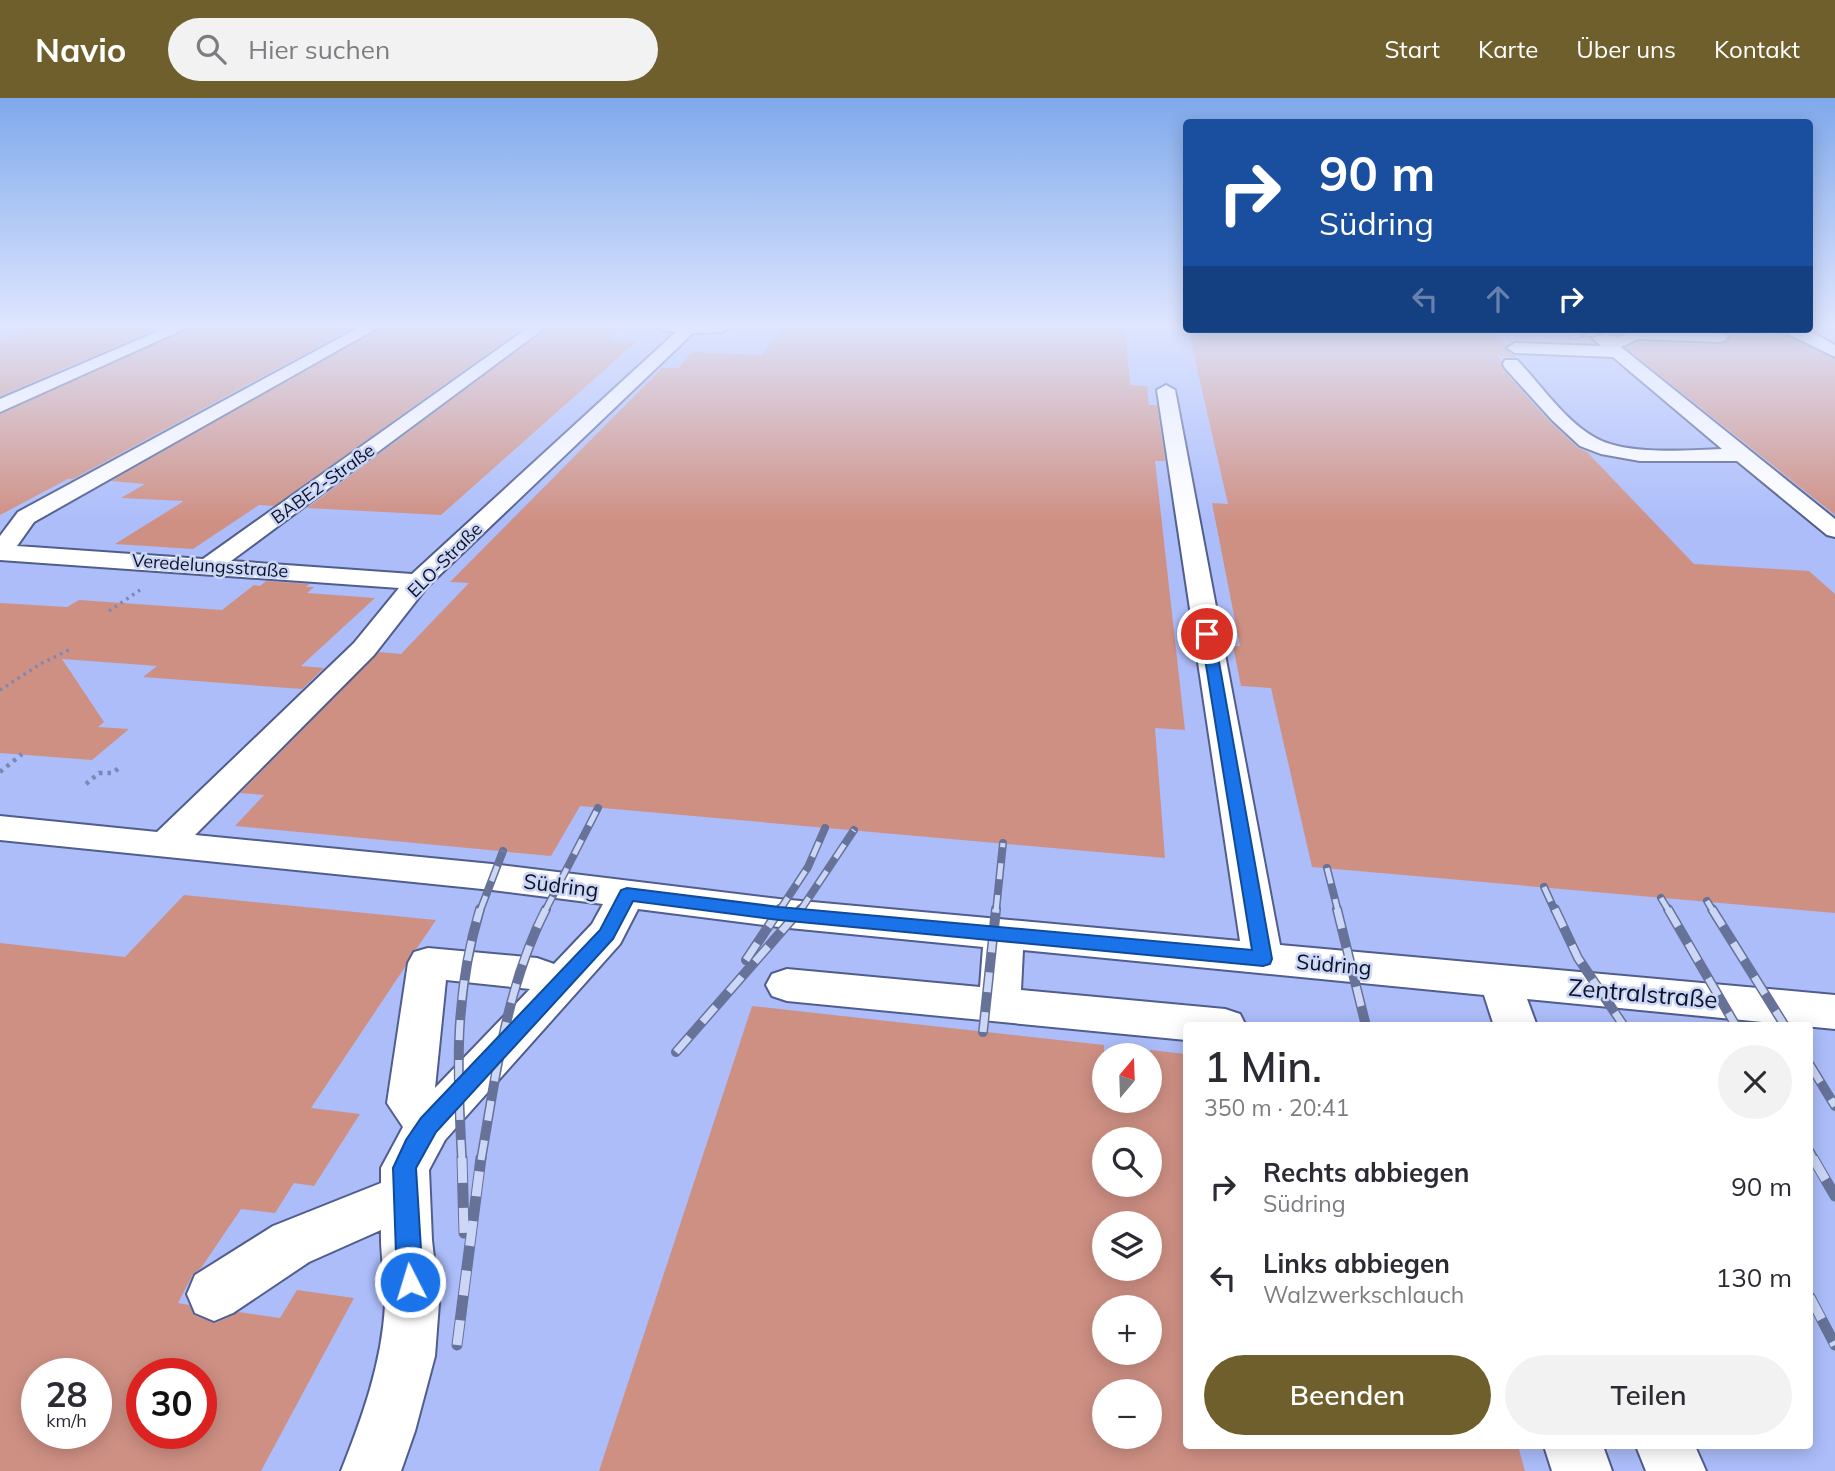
<!DOCTYPE html>
<html lang="de">
<head>
<meta charset="utf-8">
<style>
	:root { --surface:#fff; --page:#f2f2f3; --text:#2b2b33; --muted:#7c7c81; --accent:#6f5f2d }
	body { margin:0; font-family:Mulish,sans-serif; background:var(--page); color:var(--text); height:100vh; display:flex; flex-direction:column; font-size:26px; white-space:nowrap }
	* { box-sizing:border-box; margin:0 }
	p { font-size:23px; color:var(--muted) }
	.icon { flex:none; width:38px; height:38px; fill:none; stroke:currentColor; stroke-width:2; stroke-linecap:round; stroke-linejoin:round }
	.map { position:relative; flex:1; overflow:hidden }
	.drawer { position:absolute; left:1183px; top:924px; width:630px; height:427px; display:flex; flex-direction:column; background:var(--surface); border-radius:7px; box-shadow:0 4px 18px #0003 }
	.drawer>* { flex:none }
	.guide { position:absolute; left:1183px; top:21px; width:630px; height:214px; border-radius:7px; box-shadow:0 4px 18px #0003; background:#1a4fa0; color:#fff; overflow:hidden }
	.needle { width:46px; rotate:19deg }
	.tools { position:absolute; left:1092px; top:945px; display:grid; gap:14px }
	.tools a { display:grid; place-items:center; width:70px; height:70px; border-radius:50%; background:var(--surface); box-shadow:0 4px 18px #0003; font-size:35px }
	.speed { position:absolute; left:21px; top:1260px; display:flex; gap:14px; font-size:35px; font-weight:700; text-align:center }
	.speed>* { display:grid; place-content:center; width:91px; height:91px; border-radius:50%; background:var(--surface); box-shadow:0 4px 18px #0003; line-height:1 }
	.speed small { font-size:18px; font-weight:400 }
	.speed .limit { border:10px solid #d22; background:#fff; color:#111 }
	.pin { position:absolute; display:grid; place-items:center; width:60px; height:60px; color:#fff; margin:-30px; border:4px solid #fff; border-radius:50%; box-shadow:0 2px 7px #0007 }
	.me { position:absolute; width:77px; margin:-38px; rotate:355deg; stroke-linejoin:round; filter:drop-shadow(0 0 5px #0008) }
	.turn { display:flex; align-items:center; gap:24px; height:147px; padding:0 21px; font-size:32px }
	.turn .icon { width:91px; height:91px; stroke-width:2.5 }
	.turn b { display:block; font-size:49px; line-height:60px }
	.lanes { display:flex; align-items:center; height:66px; padding:0 21px; background:#0003; justify-content:center; gap:35px; direction:ltr }
	.lanes .off { opacity:.35 }
	.round { display:grid; place-items:center; flex:none; width:74px; height:74px; border-radius:37px; background:var(--page) }
	.overview { display:flex; align-items:center; justify-content:space-between; height:119px; padding:0 21px }
	h1 { font-size:42px; font-weight:600; line-height:52px }
	.button { display:flex; gap:14px; margin-top:auto; padding:14px 21px }
	.button a { flex:1; height:80px; border-radius:42px; background:var(--accent); color:#fff; font-size:28px; font-weight:600; line-height:80px; text-align:center }
	.button a+a { background:var(--page); color:var(--text) }
	ul { padding:0; list-style:none }
	li { display:flex; align-items:center; gap:21px; height:91px; padding:0 21px }
	li div { flex:1 }
	li b { display:block; font-size:26px }
	li em { font-style:normal }
	header { display:flex; align-items:center; gap:42px; box-sizing:border-box; height:98px; padding:0 35px; background:var(--accent); color:#fff }
	header strong { font-size:33px }
	nav { display:flex; gap:38px; margin-inline-start:auto; font-size:24px }
	.search { width:490px; height:63px; background:var(--page); display:flex; align-items:center; gap:18px; box-sizing:border-box; padding:0 24px; border-radius:38px; color:var(--muted); font-size:26px }
	.map>svg:first-child { display:block }
</style>
</head>
<body>
<header>
<strong>Navio</strong>
<div class="search"><svg class="icon" aria-label="search" viewBox="0 0 24 24"><circle cx="10" cy="10" r="6"/><path d="M15 15l6 6"/></svg>Hier suchen</div>
<nav><a>Start</a><a>Karte</a><a>Über uns</a><a>Kontakt</a></nav>
</header>
<div class="map">
<svg width="1835" height="1373" viewBox="0 0 1835 1373">
	<rect width="100%" height="100%" fill="#b8c8ff"/>
	<!-- built -->
	<path fill="#acbdfa" fill-rule="evenodd" d="M 0,229 L 1835,229 L 1835,1373 L 0,1373 ZM 1186,928 L 1810,928 L 1810,1348 L 1186,1348 ZM 1104,957 L 1150,957 L 1150,1003 L 1104,1003 ZM 1104,1041 L 1150,1041 L 1150,1087 L 1104,1087 ZM 1104,1125 L 1150,1125 L 1150,1171 L 1104,1171 ZM 1104,1209 L 1150,1209 L 1150,1255 L 1104,1255 ZM 37,1276 L 96,1276 L 96,1335 L 37,1335 ZM 142,1276 L 201,1276 L 201,1335 L 142,1335 ZM 1104,1293 L 1150,1293 L 1150,1339 L 1104,1339 Z"/>
	<!-- building -->
	<g fill="#cf9084" fill-rule="evenodd">
		<path d="M 37,229 L 161,229 L 0,298 L 0,243 Z"/>
		<path d="M 191,229 L 354,229 L 73,381 L 68,381 L 0,417 L 0,316 Z"/>
		<path d="M 382,229 L 524,229 L 274,408 L 259,407 L 193,451 L 115,446 L 184,403 L 121,400 L 145,386 L 111,383 Z"/>
		<path d="M 549,229 L 624,229 L 609,242 L 637,243 L 441,417 L 307,410 Z"/>
		<path d="M 783,229 L 1125,229 L 1130,287 L 1147,288 L 1149,307 L 1157,307 L 1165,363 L 1155,363 L 1185,632 L 1155,630 L 1165,760 L 580,708 L 551,758 L 235,728 L 264,697 L 240,695 L 379,554 L 401,556 L 469,485 L 450,484 L 662,270 L 678,270 L 693,254 L 761,257 Z"/>
		<path d="M 1188,231 L 1490,231 L 1506,248 L 1506,252 L 1517,259 L 1497,258 L 1502,263 L 1503,272 L 1550,324 L 1578,350 L 1587,354 L 1694,466 L 1809,473 L 1835,496 L 1835,815 L 1312,769 L 1271,590 L 1241,588 L 1233,548 L 1240,548 L 1212,405 L 1228,406 Z"/>
		<path d="M 1683,231 L 1776,231 L 1835,262 L 1835,417 L 1626,250 L 1639,244 L 1720,247 L 1730,240 L 1726,233 Z"/>
		<path d="M 266,483 L 309,486 L 306,489 L 314,489 L 307,495 L 375,500 L 301,568 L 324,570 L 302,591 L 143,579 L 157,568 L 62,561 L 104,624 L 98,629 L 129,631 L 92,662 L 0,655 L 0,505 L 67,509 L 79,502 L 222,512 L 254,487 L 260,488 Z"/>
		<path d="M 184,797 L 436,822 L 417,850 L 412,853 L 405,869 L 311,1010 L 360,1016 L 314,1088 L 294,1085 L 275,1115 L 241,1111 L 201,1170 L 193,1176 L 178,1205 L 189,1207 L 194,1217 L 215,1225 L 239,1214 L 280,1220 L 297,1192 L 354,1200 L 261,1373 L 0,1373 L 0,845 L 125,859 ZM 37,1276 L 96,1276 L 96,1335 L 37,1335 ZM 142,1276 L 201,1276 L 201,1335 L 142,1335 Z"/>
		<path d="M 752,908 L 1104,947 L 1104,1003 L 1150,1003 L 1150,952 L 1186,956 L 1186,1348 L 1518,1348 L 1525,1373 L 599,1373 ZM 1104,1041 L 1150,1041 L 1150,1087 L 1104,1087 ZM 1104,1125 L 1150,1125 L 1150,1171 L 1104,1171 ZM 1104,1209 L 1150,1209 L 1150,1255 L 1104,1255 ZM 1104,1293 L 1150,1293 L 1150,1339 L 1104,1339 Z"/>
	</g>
	<g fill="none" stroke-linecap="round" stroke-linejoin="round">
		<defs>
			<g id="minor">
				<path d="M 168,229 L 189,229 L 0,314 L 0,301 Z"/>
				<path d="M 360,229 L 379,229 L 34,424 L 17,448 L 203,461 L 529,229 L 546,229 L 231,463 L 412,476 L 676,234 L 662,232 L 660,229 L 729,229 L 722,234 L 693,235 L 427,489 L 374,557 L 195,737 L 492,766 L 779,801 L 1240,843 L 1157,292 L 1166,287 L 1175,292 L 1280,847 L 1835,897 L 1835,931 L 1527,901 L 1537,928 L 1494,928 L 1484,897 L 1023,852 L 1021,892 L 1225,911 L 1240,916 L 1246,928 L 1186,928 L 1186,942 L 787,903 L 772,898 L 766,887 L 772,876 L 787,871 L 980,889 L 983,849 L 779,829 L 638,811 L 620,846 L 445,1042 L 429,1072 L 432,1142 L 439,1205 L 435,1258 L 415,1333 L 401,1373 L 341,1373 C 362,1320 382,1265 385,1207 C 386,1182 380,1157 381,1132 L 309,1164 L 233,1215 L 214,1223 L 195,1215 L 187,1196 L 195,1177 L 273,1128 L 381,1085 L 381,1070 L 403,1029 L 387,1005 L 408,865 L 414,854 L 428,850 L 537,860 L 554,866 L 592,826 L 603,806 L 492,792 L 0,742 L 0,718 L 157,734 L 354,545 L 399,490 L 0,462 L 0,438 L 18,414 ZM 446,882 L 530,891 L 435,990 Z"/>
				<path d="M 1583,231 L 1600,231 L 1609,238 L 1620,239 L 1635,231 L 1726,236 L 1728,239 L 1726,242 L 1720,244 L 1638,241 L 1621,249 L 1835,421 L 1835,439 L 1827,437 L 1737,363 L 1640,363 L 1601,356 L 1580,348 L 1552,322 L 1505,270 L 1503,266 L 1505,262 L 1517,262 C 1541,287 1564,322 1594,339 C 1625,358 1687,352 1722,351 L 1613,259 L 1515,255 L 1507,250 L 1515,245 L 1601,248 Z"/>
				<path d="M 1778,231 L 1806,231 L 1835,247 L 1835,259 Z"/>
				<path d="M 1544,1348 L 1603,1348 L 1612,1373 L 1552,1373 Z"/>
				<path d="M 1636,1348 L 1695,1348 L 1706,1373 L 1646,1373 Z"/>
			</g>
		</defs>
		<!-- minor casing -->
		<use href="#minor" stroke="#505d8d" stroke-width="4"/>
		<!-- path-far1 -->
		<g stroke="#7c88b2" stroke-width="3.5" stroke-dasharray="2.5 4.5" stroke-linecap="butt">
			<path d="M 109,513 L 143,490"/>
			<path d="M 0,592 L 42,565 L 71,551"/>
		</g>
		<!-- path -->
		<g stroke="#7c88b2" stroke-width="4.5" stroke-dasharray="3.5 5" stroke-linecap="butt">
			<path d="M 0,674 L 22,656"/>
			<path d="M 86,686 L 99,675 L 113,675 L 120,669"/>
		</g>
		<!-- minor -->
		<use href="#minor" fill="#fff" fill-rule="evenodd"/>
		<defs>
			<g id="rail-far3">
				<path d="M 1687,231 L 1785,235"/>
				<path d="M 1571,239 L 1639,231"/>
			</g>
			<g id="rail-far2">
				<path d="M 1327,770 L 1338,813"/>
				<path d="M 1544,789 L 1555,813"/>
				<path d="M 1661,800 L 1669,813"/>
				<path d="M 1707,803 L 1713,813"/>
				<path d="M 480,813 L 503,753"/>
				<path d="M 545,813 L 598,710"/>
				<path d="M 779,813 L 808,769 L 825,730"/>
				<path d="M 800,813 L 854,732"/>
				<path d="M 996,813 L 1003,745"/>
			</g>
			<g id="rail-far1">
				<path d="M 1337,811 L 1366,928"/>
				<path d="M 1555,811 L 1578,860 L 1624,928"/>
				<path d="M 1668,811 L 1736,928"/>
				<path d="M 1712,811 L 1785,928"/>
				<path d="M 746,862 L 780,811"/>
				<path d="M 983,934 L 996,811"/>
				<path d="M 676,954 L 801,811"/>
				<path d="M 1810,967 L 1835,1008"/>
				<path d="M 1810,1054 L 1814,1062"/>
				<path d="M 462,1062 C 457,973 454,897 480,811"/>
				<path d="M 481,1062 C 496,977 506,889 546,811"/>
			</g>
			<g id="rail">
				<path d="M 462,1060 L 464,1135"/>
				<path d="M 1813,1060 L 1835,1098"/>
				<path d="M 1810,1199 L 1835,1247"/>
				<path d="M 457,1247 L 481,1060"/>
			</g>
		</defs>
		<!-- rail-far3 casing -->
		<use href="#rail-far3" stroke="#677298" stroke-width="4.5"/>
		<!-- rail-far2 casing -->
		<use href="#rail-far2" stroke="#677298" stroke-width="8"/>
		<!-- rail-far1 casing -->
		<use href="#rail-far1" stroke="#677298" stroke-width="10"/>
		<!-- rail casing -->
		<use href="#rail" stroke="#677298" stroke-width="11"/>
		<!-- rail-far3 -->
		<use href="#rail-far3" stroke="#ccd7f8" stroke-width="2.5" stroke-dasharray="8" stroke-linecap="butt"/>
		<!-- rail-far2 -->
		<use href="#rail-far2" stroke="#ccd7f8" stroke-width="5" stroke-dasharray="16" stroke-linecap="butt"/>
		<!-- rail-far1 -->
		<use href="#rail-far1" stroke="#ccd7f8" stroke-width="7" stroke-dasharray="20" stroke-linecap="butt"/>
		<!-- rail -->
		<use href="#rail" stroke="#ccd7f8" stroke-width="9" stroke-dasharray="25" stroke-linecap="butt"/>
	</g>
	<!-- sky -->
	<linearGradient id="sky" x2="0" y2="1"><stop stop-color="#7fa9eb"/><stop offset="0.54" stop-color="#dfe6ff"/><stop offset="1" stop-color="#dfe6ff" stop-opacity="0"/></linearGradient>
	<rect width="1835" height="422" fill="url(#sky)"/>
	<!-- route -->
	<path fill="#1a73e8" stroke="#114b97" stroke-width="2" d="M 1207,532 L 1214,536 L 1272,861 L 1270,866 L 1263,868 L 779,822 L 633,803 L 613,841 L 436,1034 L 416,1070 L 423,1184 L 419,1193 L 410,1197 L 401,1193 L 397,1184 L 393,1070 L 406,1042 L 421,1020 L 600,832 L 621,792 L 627,790 L 779,809 L 1252,852 L 1201,536 Z"/>
	<g text-anchor="middle" stroke-width="5" stroke-linejoin="round" paint-order="stroke">
		<!-- far-street labels -->
		<g font-size="18" fill="#0c1124" stroke="#ccd7f8">
			<text transform="translate(323 386) rotate(-36)" y="6">BABE2-Straße</text>
			<text transform="translate(445 462) rotate(-45)" y="6">ELO-Straße</text>
			<text transform="translate(210 468) rotate(4)" y="6">Veredelungsstraße</text>
		</g>
		<!-- street labels -->
		<g font-size="21" fill="#0c1124" stroke="#ccd7f8">
			<text transform="translate(561 788) rotate(7)" y="7">Südring</text>
			<text transform="translate(1334 867) rotate(5)" y="7">Südring</text>
		</g>
		<!-- near-street labels -->
		<g font-size="24" fill="#0c1124" stroke="#ccd7f8">
			<text transform="translate(1643 896) rotate(5)" y="8">Zentralstraße</text>
		</g>
	</g>
</svg>
<div class="tools">
<a><svg class="needle" viewBox="-14 -14 28 28"><path d="M0-13l5 13h-10z" fill="#e53935"/><path d="M0 13l5-13h-10z" fill="#7c7c81"/></svg></a>
<a><svg class="icon" aria-label="search" viewBox="0 0 24 24"><circle cx="10" cy="10" r="6"/><path d="M15 15l6 6"/></svg></a>
<a><svg class="icon" aria-label="layers" viewBox="0 0 24 24"><path d="M12 4l9 5-9 5-9-5zM3 14l9 5 9-5"/></svg></a>
<a>+</a>
<a>−</a>
</div>
<div class="speed"><div>28<small>km/h</small></div><div class="limit">30</div></div>
<div class="pin" style="left:1207px;top:536px;background:#d93025"><svg class="icon" aria-label="arrive" viewBox="0 0 24 24"><path d="M6 21V4h12l-3 4 3 4H6"/></svg></div>
<svg class="me" style="left:410px;top:1184px" viewBox="-20 -20 40 40"><circle r="17" fill="#1a73e8" stroke="#fff" stroke-width="3"/><path d="M0-11L8 9 0 5-8 9z" fill="#fff"/></svg>
<div class="guide">
<div class="turn"><svg class="icon" aria-label="right" viewBox="0 0 24 24"><path d="M7 20v-9h11M14 6l5 5-5 5"/></svg><div><b>90 m</b>Südring</div></div>
<div class="lanes"><svg class="icon off" aria-label="left" viewBox="0 0 24 24"><path d="M17 20v-9H6M10 6l-5 5 5 5"/></svg><svg class="icon off" aria-label="ahead" viewBox="0 0 24 24"><path d="M12 20V5M6 11l6-6 6 6"/></svg><svg class="icon" aria-label="right" viewBox="0 0 24 24"><path d="M7 20v-9h11M14 6l5 5-5 5"/></svg></div>
</div>
<section class="drawer">
<div class="overview"><div><h1>1 Min.</h1><p>350 m · 20:41</p></div><a class="round"><svg class="icon" aria-label="close" viewBox="0 0 24 24"><path d="M6 6l12 12M18 6L6 18"/></svg></a></div>
<ul>
<li><svg class="icon" aria-label="right" viewBox="0 0 24 24"><path d="M7 20v-9h11M14 6l5 5-5 5"/></svg><div><b>Rechts abbiegen</b><p>Südring</p></div><em>90 m</em></li>
<li><svg class="icon" aria-label="left" viewBox="0 0 24 24"><path d="M17 20v-9H6M10 6l-5 5 5 5"/></svg><div><b>Links abbiegen</b><p>Walzwerkschlauch</p></div><em>130 m</em></li>
</ul>
<div class="button"><a>Beenden</a><a>Teilen</a></div>
</section>
</div>
</body>
</html>
